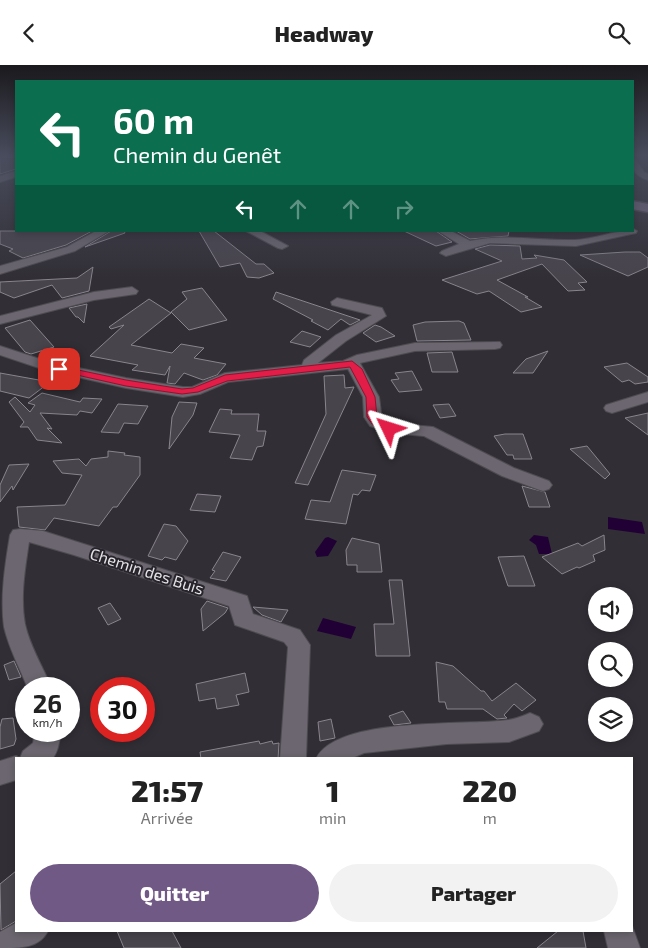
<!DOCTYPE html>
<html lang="fr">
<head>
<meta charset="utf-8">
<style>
	:root { --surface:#fff; --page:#f2f2f2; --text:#222; --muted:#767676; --accent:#715985 }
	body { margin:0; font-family:"Exo 2",sans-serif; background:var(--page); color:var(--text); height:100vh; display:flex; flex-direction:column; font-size:19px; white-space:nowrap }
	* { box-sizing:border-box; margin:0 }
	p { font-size:16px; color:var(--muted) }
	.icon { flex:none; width:28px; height:28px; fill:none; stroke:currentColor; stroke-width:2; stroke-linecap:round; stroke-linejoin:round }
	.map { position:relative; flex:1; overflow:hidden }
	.sheet { position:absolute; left:15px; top:692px; width:618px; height:175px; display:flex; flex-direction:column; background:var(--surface); border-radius:0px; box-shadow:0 2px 8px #0003 }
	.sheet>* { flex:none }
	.top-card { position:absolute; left:15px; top:15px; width:619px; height:152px; border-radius:0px; box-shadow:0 2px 8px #0003; background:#0b6e4f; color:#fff; overflow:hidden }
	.buttons { position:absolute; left:588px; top:522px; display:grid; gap:10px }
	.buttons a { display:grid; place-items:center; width:45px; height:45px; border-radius:50%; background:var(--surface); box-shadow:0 2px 8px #0003; font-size:25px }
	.speed { position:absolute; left:15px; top:612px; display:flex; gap:10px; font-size:25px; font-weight:700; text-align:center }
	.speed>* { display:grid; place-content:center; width:65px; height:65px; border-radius:50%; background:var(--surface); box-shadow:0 2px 8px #0003; line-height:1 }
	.speed small { font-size:12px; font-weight:400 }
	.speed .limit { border:8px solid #d22; background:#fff; color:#111 }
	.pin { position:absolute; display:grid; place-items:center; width:42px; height:42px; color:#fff; margin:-21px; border-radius:10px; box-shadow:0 2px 8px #0006 }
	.me { position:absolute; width:55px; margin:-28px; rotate:311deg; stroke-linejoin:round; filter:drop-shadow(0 0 4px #0008) }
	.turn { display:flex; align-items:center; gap:18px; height:105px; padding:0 15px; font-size:22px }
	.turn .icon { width:65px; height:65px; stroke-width:2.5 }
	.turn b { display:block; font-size:35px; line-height:42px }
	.lanes { display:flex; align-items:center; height:48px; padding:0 15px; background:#0003; justify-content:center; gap:25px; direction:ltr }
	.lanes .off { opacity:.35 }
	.eta { display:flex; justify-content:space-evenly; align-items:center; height:85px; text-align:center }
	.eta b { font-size:30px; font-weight:800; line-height:35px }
	.action { display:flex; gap:10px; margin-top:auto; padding:10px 15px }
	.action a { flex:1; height:58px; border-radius:30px; background:var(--accent); color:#fff; font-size:20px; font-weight:800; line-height:58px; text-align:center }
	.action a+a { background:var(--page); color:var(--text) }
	header { display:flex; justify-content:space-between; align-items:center; height:65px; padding:0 15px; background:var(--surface); font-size:22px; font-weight:800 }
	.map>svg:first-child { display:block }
</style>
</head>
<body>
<header><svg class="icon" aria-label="back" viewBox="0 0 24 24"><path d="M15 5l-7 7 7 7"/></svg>Headway<svg class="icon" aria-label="search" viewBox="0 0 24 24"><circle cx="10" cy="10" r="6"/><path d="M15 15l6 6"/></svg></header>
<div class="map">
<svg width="648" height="883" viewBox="0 0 648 883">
	<rect width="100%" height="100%" fill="#312e35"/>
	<!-- water -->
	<g fill="#210035">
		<path d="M 608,452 L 642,457 L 645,469 L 608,464 Z"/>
		<path d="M 534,470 L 548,472 L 552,489 L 539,489 L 536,480 L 529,475 Z"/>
		<path d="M 328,472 L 337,476 L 328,491 L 317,492 L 315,487 L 325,473 Z"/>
		<path d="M 323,553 L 356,562 L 351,574 L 317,566 Z"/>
	</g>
	<!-- building -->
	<g fill="#48444c" stroke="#89848d">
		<path d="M 0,92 L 16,92 L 16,104 L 0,109 Z"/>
		<path d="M 0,166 L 92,166 L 66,180 L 23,193 L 9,186 L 13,184 L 0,179 Z"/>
		<path d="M 111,166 L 124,166 L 125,168 L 85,182 Z"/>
		<path d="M 199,166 L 214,166 L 256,199 L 264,199 L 274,208 L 259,213 L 247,212 L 240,198 L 220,202 Z"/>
		<path d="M 404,166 L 436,166 L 452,177 L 436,181 Z"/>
		<path d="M 456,166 L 509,166 L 508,171 L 470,174 Z"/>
		<path d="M 490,180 L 520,181 L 522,194 L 537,193 L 534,190 L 564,195 L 587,217 L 578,218 L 585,225 L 568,226 L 542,199 L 497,215 L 528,232 L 525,232 L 542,242 L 521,247 L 489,226 L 477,229 L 442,215 L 502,196 L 475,184 Z"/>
		<path d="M 625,187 L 640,187 L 648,193 L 648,202 L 628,211 L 580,190 Z"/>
		<path d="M 93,202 L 89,226 L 62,233 L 52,220 L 14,233 L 0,227 L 0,217 L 77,213 Z"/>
		<path d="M 202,223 L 227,255 L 189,265 L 171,247 L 187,234 L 182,227 Z"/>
		<path d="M 276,227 L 360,255 L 350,260 L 341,254 L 328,265 L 311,256 L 313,255 L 273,234 Z"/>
		<path d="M 149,234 L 171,248 L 131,280 L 172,288 L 181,279 L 204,283 L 194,293 L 226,299 L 217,310 L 203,315 L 184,308 L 175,319 L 167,318 L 170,301 L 165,310 L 132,305 L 138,300 L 90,291 L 124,260 L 111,264 L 109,262 Z"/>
		<path d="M 87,239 L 84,258 L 78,252 L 76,252 L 69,243 Z"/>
		<path d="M 30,255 L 54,282 L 31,289 L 25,287 L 5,263 Z"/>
		<path d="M 459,256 L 464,258 L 471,275 L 417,276 L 413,260 L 425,257 Z"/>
		<path d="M 375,260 L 381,262 L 395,271 L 376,277 L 363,268 Z"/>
		<path d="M 302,266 L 321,272 L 310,282 L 290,277 Z"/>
		<path d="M 548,286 L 533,308 L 513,308 L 526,294 Z"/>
		<path d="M 452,287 L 458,307 L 432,307 L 427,288 Z"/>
		<path d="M 627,298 L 648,312 L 648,317 L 635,319 L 629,315 L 622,317 L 604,302 Z"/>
		<path d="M 412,306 L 422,325 L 399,327 L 391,315 L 399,314 L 395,308 Z"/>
		<path d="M 0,308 L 50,317 L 29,333 L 0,326 Z"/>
		<path d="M 344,310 L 345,323 L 354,322 L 308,420 L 295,418 L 326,349 L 324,311 Z"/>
		<path d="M 42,328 L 80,337 L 83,333 L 102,334 L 92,348 L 80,346 L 77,350 L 40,348 L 52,364 L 47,363 L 62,378 L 37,375 L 28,362 L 20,362 L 24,357 L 9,337 L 15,332 L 30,347 L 35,340 L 28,338 Z"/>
		<path d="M 179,337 L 197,338 L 193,350 L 169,384 L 172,352 Z"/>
		<path d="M 118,339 L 148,341 L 138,359 L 124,358 L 119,368 L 101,367 Z"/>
		<path d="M 449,339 L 456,351 L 440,353 L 433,340 Z"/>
		<path d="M 220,344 L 232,345 L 231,349 L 259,349 L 257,366 L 266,366 L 263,381 L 257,382 L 252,395 L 230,393 L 240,370 L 209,367 Z"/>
		<path d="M 648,348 L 648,370 L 625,353 Z"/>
		<path d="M 505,369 L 523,369 L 532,394 L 514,394 L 513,390 L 507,390 L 494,371 Z"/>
		<path d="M 587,381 L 610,409 L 605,414 L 570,384 Z"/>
		<path d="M 108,386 L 125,388 L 124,390 L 140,392 L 140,410 L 117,442 L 113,442 L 99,461 L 54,453 L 45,465 L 19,462 L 17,442 L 65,440 L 82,410 L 62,408 L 53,396 L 79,394 L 86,401 L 91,394 L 108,392 Z"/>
		<path d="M 29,399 L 13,425 L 12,421 L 0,437 L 0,420 L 9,400 Z"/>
		<path d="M 342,405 L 376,410 L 370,426 L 362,425 L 358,430 L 353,429 L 346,459 L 305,454 L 311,435 L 330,437 Z"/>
		<path d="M 522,421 L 545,427 L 550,442 L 529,442 Z"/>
		<path d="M 197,429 L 221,431 L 215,447 L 190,445 Z"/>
		<path d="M 164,459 L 176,461 L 188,476 L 176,495 L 165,492 L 162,495 L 148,491 Z"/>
		<path d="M 604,470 L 605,485 L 593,490 L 595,496 L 579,503 L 577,502 L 562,509 L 542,492 L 578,478 L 582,481 Z"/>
		<path d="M 352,473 L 379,479 L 382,507 L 357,507 L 357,500 L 347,500 L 346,485 Z"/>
		<path d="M 223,487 L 241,492 L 226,516 L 210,513 L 215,506 L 212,505 Z"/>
		<path d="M 524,491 L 535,521 L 508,521 L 498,492 Z"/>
		<path d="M 389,515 L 402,515 L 410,591 L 376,591 L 374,559 L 394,559 Z"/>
		<path d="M 207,536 L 228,543 L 225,548 L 203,566 L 201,544 Z"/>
		<path d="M 110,538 L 121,554 L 108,560 L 98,543 Z"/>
		<path d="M 253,542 L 288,545 L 281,557 L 262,550 Z"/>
		<path d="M 14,596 L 21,612 L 9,615 L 4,600 Z"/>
		<path d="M 436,597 L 453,601 L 481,626 L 484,626 L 492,636 L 516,618 L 536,635 L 522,646 L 514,639 L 504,650 L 507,653 L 497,654 L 483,644 L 447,644 L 445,637 L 439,637 Z"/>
		<path d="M 245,608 L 249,627 L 236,630 L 239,640 L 217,644 L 215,633 L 199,636 L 196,619 Z"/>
		<path d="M 403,646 L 411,658 L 394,660 L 389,651 Z"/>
		<path d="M 13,653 L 16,674 L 14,680 L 0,684 L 0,662 L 2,654 Z"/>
		<path d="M 331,654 L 335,673 L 320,676 L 318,657 Z"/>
		<path d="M 259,676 L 260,679 L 272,676 L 273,679 L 279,678 L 278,694 L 201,694 L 200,687 Z"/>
		<path d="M 16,806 L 16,856 L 1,865 L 0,819 Z"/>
		<path d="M 117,866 L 172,866 L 181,883 L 124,883 Z"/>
		<path d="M 558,866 L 583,866 L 586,883 L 537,883 Z"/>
	</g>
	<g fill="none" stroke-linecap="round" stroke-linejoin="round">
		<defs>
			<g id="street">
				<path d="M 632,94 L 635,94 L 644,107 L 648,109 L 648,115 C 636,111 632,106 632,94 Z"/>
				<path d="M 16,106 L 16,112 L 0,117 L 0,111 Z"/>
				<path d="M 632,163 L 637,166 L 636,168 L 576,181 L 490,178 L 446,191 L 440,188 L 442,186 L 459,179 L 438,166 L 451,166 L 470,176 C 505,168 539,176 575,175 C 594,174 612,166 632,166 Z"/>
				<path d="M 96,166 L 109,166 L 75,186 L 0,209 L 0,201 L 67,182 Z"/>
				<path d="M 246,166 L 260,166 L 288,181 L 282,184 L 278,183 Z"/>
				<path d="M 132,222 L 138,226 L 136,229 L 94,235 L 0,259 L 0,251 L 94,227 Z"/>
				<path d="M 337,233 L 382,243 L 386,251 L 346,276 L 318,298 L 343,296 L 357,290 L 415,278 L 500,277 L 502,280 L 500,283 L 495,284 L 415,286 L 360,298 L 379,332 L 382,355 L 392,358 L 433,362 L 514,403 L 549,416 L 552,420 L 549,424 L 543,426 L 537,424 L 502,411 L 424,371 L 389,368 L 370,361 L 364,352 L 363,332 L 348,304 L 228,317 L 200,329 L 183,332 L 126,323 L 42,304 L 0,290 L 0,281 L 46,296 L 126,313 L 183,322 L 192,322 L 225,308 L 302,300 L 304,295 L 336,270 L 372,250 L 332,240 L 331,237 Z"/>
				<path d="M 648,327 L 648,337 L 612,348 L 606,346 L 604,343 L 606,340 Z"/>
				<path d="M 20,464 L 43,466 L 247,531 L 253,549 L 300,565 L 310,580 L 306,694 L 280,694 L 288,582 L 284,577 L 235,560 L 229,541 L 74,490 L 29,477 C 25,504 20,532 25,559 C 30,582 43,602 52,624 L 28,624 C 20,603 9,584 4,562 C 0,532 5,500 10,470 L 13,465 Z"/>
				<path d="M 530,648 L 539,652 L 543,659 L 539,666 L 509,677 L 447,679 L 364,688 L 350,694 L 316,694 C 336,651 466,661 508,655 C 515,654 523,651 530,648 Z"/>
				<path d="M 35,666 L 61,666 C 59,676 59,686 52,694 L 16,694 L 16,715 L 0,720 L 0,696 L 16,691 L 20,693 L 23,686 L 33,678 Z"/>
				<path d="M 16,858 L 16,866 L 48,866 C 39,883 22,883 0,883 L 0,867 Z"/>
				<path d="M 631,858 L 640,883 L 608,883 L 604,866 L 631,866 Z"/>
			</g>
			<path id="secondary" d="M 632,136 L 648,139 L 648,147 L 632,144 Z"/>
		</defs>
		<!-- street casing -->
		<use href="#street" stroke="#4e4b51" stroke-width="2"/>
		<!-- secondary casing -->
		<use href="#secondary" stroke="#4e4b51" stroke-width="3"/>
		<!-- street -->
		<use href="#street" fill="#6b666f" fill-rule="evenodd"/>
		<!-- secondary -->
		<use href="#secondary" fill="#776a82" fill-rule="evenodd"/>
	</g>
	<!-- sky -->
	<linearGradient id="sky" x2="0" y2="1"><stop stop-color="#1b191d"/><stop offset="0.42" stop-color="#484c5c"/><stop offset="1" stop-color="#484c5c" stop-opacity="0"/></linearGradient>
	<rect width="648" height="214" fill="url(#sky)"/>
	<!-- route -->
	<path fill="#e11d48" stroke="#92132f" d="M 352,296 L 362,304 L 375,332 L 377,352 L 380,356 L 392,361 L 392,366 L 385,366 L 373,360 L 367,352 L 366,332 L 350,302 L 227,316 L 198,327 L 182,329 L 126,321 L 59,306 L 54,304 L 59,301 L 126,315 L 182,324 L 193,323 L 225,310 Z"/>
	<g text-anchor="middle" stroke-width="4" stroke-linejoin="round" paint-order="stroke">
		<!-- street labels -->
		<g font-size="16" fill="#e6e3e8" stroke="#27242b">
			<text transform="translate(147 506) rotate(18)" y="6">Chemin des Buis</text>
		</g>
	</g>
</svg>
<div class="buttons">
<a><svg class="icon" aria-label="sound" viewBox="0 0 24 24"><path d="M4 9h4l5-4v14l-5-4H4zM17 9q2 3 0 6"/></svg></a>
<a><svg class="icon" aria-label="search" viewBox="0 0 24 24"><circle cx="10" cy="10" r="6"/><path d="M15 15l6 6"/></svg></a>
<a><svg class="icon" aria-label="layers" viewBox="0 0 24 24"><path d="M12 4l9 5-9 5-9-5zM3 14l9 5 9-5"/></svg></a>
</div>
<div class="speed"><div>26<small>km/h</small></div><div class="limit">30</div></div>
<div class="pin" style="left:59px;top:304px;background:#d93025"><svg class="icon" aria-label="arrive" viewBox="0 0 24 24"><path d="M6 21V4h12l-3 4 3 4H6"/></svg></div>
<svg class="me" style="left:389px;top:364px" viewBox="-20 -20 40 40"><path d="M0-17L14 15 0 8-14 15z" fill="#e11d48" stroke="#fff" stroke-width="4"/></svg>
<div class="top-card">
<div class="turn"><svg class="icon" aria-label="left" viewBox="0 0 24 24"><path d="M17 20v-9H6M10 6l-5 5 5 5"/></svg><div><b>60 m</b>Chemin du Genêt</div></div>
<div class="lanes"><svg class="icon" aria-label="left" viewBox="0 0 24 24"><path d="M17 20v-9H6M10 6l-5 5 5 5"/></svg><svg class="icon off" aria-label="ahead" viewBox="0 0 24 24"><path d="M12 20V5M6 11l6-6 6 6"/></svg><svg class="icon off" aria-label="ahead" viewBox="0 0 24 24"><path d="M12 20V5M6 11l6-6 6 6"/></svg><svg class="icon off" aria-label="right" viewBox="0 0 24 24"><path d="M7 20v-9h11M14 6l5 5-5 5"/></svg></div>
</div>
<section class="sheet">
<div class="eta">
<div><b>21:57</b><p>Arrivée</p></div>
<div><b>1</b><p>min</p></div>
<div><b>220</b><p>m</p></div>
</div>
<div class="action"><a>Quitter</a><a>Partager</a></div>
</section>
</div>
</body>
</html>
